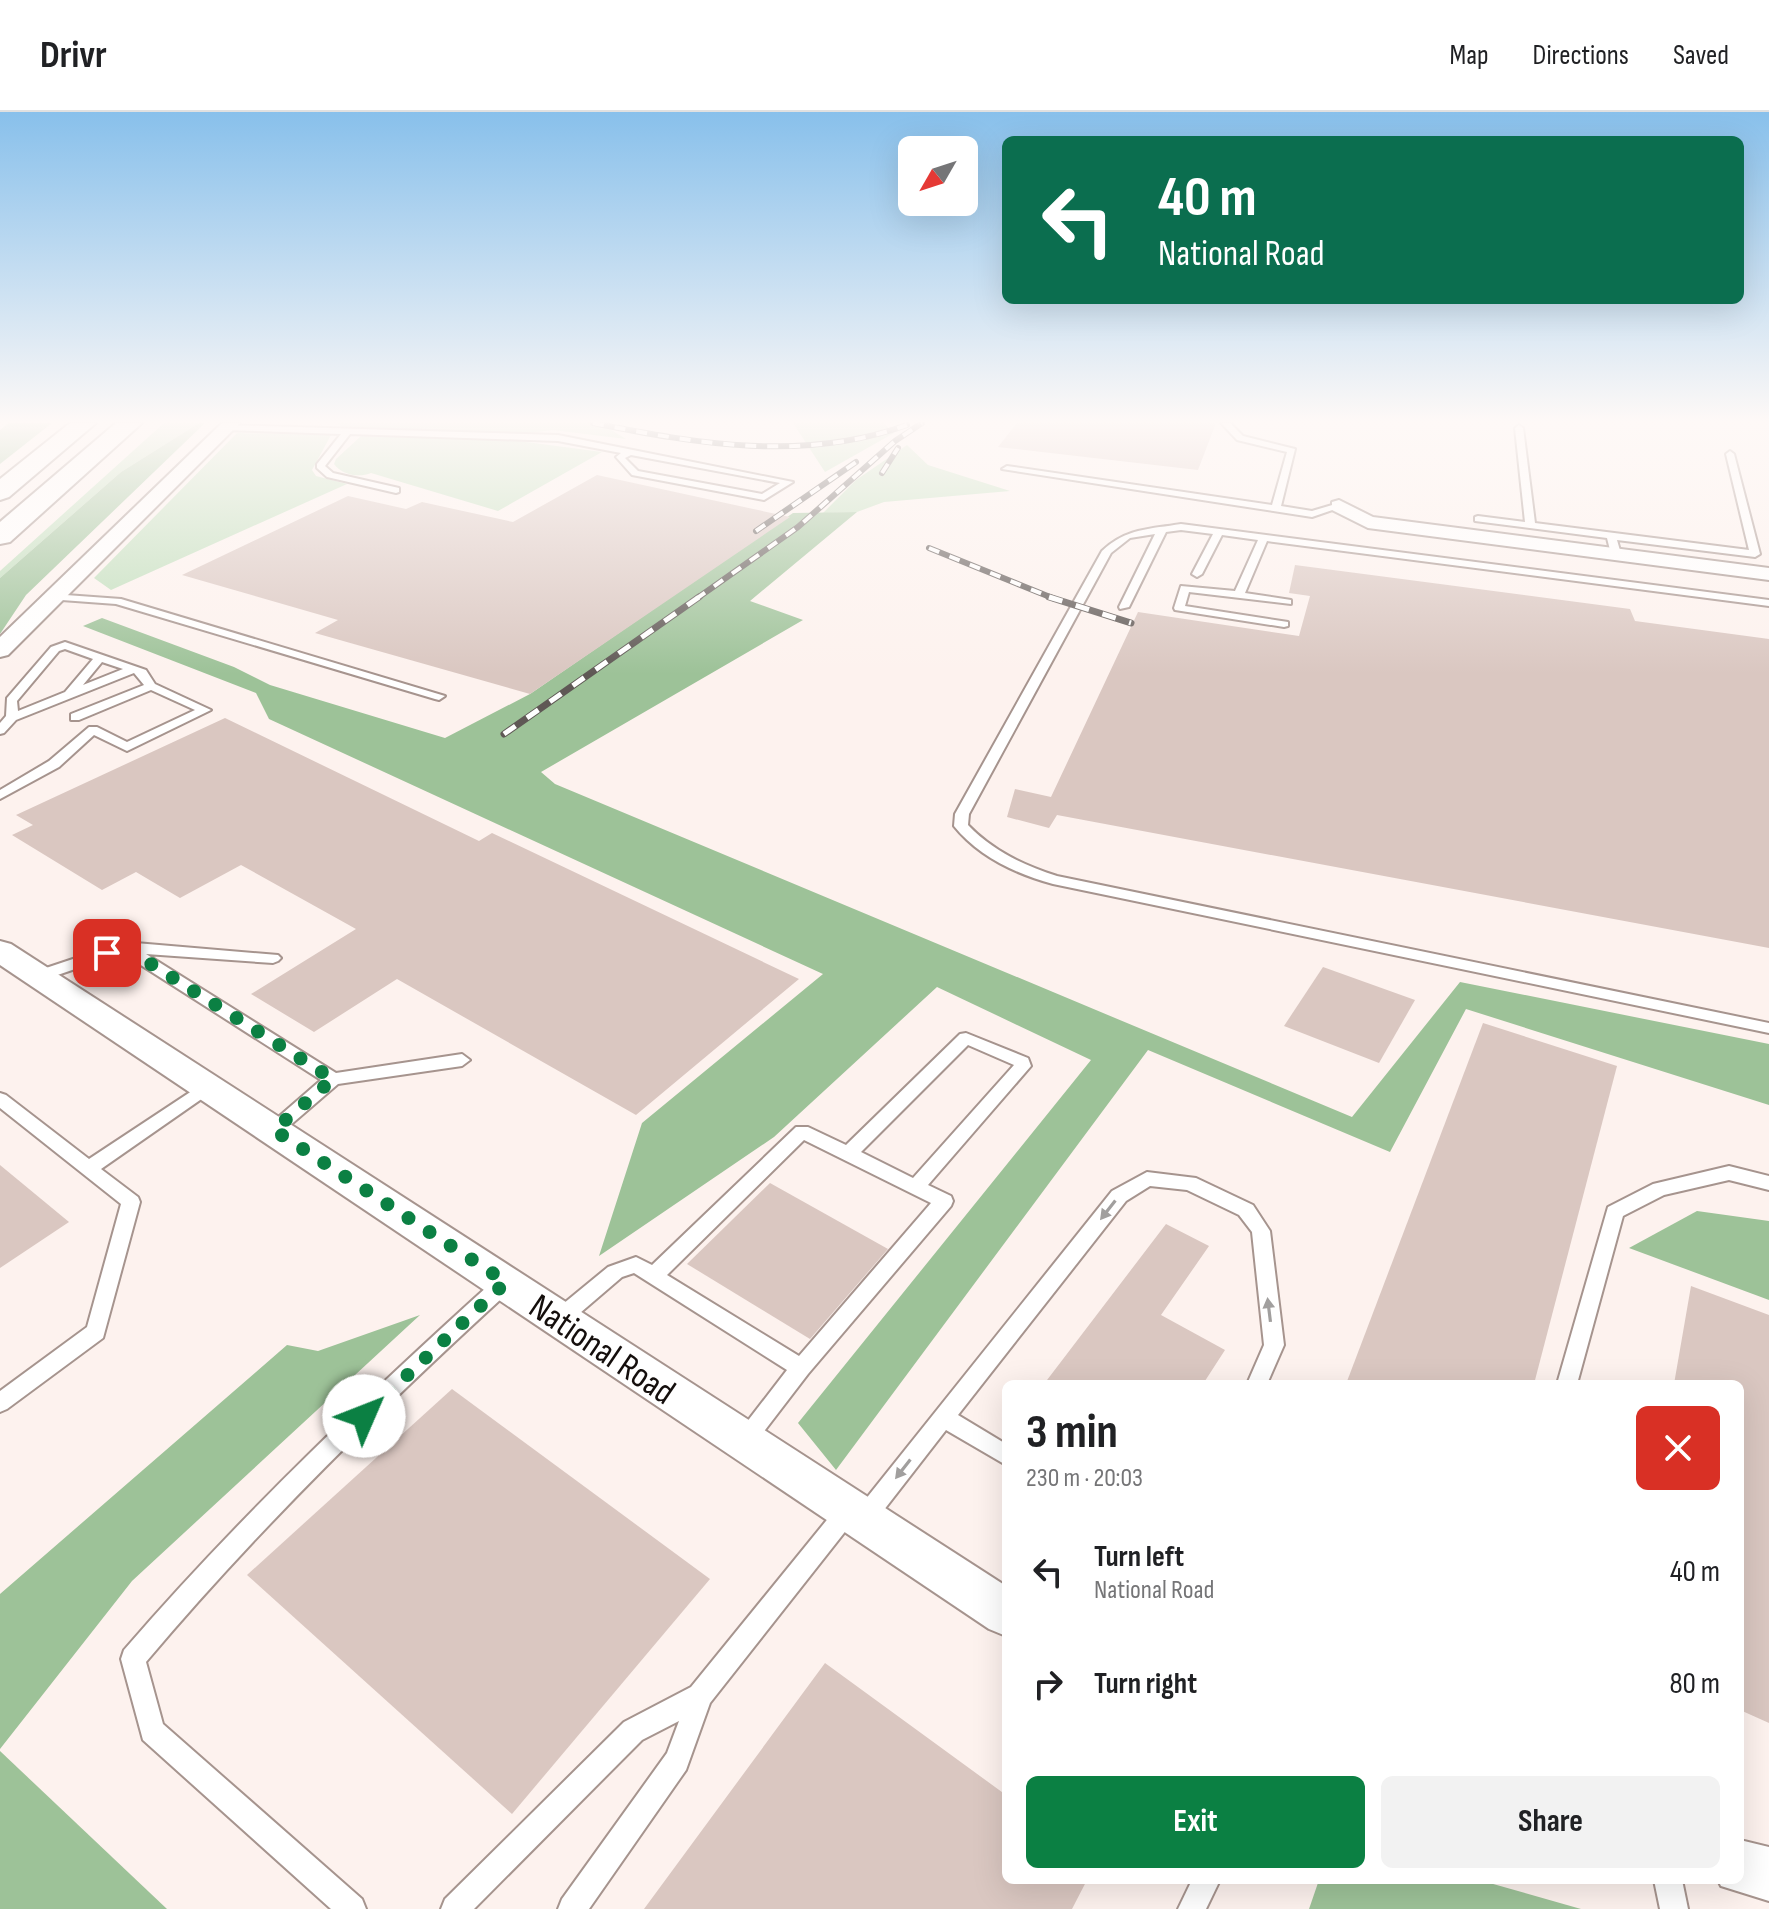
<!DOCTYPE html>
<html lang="en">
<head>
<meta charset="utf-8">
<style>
	:root { --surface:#fff; --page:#f2f2f2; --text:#202124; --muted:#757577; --line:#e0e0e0; --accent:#0b8043 }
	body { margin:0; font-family:"Sofia Sans Condensed",sans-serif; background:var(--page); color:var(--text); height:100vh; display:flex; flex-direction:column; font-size:30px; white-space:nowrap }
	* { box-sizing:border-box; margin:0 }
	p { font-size:26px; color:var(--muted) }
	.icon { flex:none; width:44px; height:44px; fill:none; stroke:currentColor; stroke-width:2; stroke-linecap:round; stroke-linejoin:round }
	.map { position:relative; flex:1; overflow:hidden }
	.details { position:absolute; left:1002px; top:1268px; width:742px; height:504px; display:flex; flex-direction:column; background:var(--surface); border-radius:12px; box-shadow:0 8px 32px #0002 }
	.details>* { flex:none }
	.top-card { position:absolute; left:1002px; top:24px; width:742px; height:168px; border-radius:12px; box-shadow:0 8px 32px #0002; background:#0b6e4f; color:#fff; overflow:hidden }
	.needle { width:52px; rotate:231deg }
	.fabs { position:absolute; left:898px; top:24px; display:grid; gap:16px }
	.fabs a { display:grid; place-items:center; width:80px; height:80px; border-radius:12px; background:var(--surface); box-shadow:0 8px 32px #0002; font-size:40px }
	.pin { position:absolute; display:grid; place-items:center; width:68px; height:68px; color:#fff; margin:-34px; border-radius:16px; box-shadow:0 4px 12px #0006 }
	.me { position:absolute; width:88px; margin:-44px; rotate:46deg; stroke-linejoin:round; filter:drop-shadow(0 0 6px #0008) }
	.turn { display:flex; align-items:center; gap:28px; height:168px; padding:0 24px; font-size:36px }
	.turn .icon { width:104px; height:104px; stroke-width:2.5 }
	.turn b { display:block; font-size:56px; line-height:68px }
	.round { display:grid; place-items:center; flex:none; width:84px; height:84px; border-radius:12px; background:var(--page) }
	.summary { display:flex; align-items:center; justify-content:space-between; height:136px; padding:0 24px }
	h1 { font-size:48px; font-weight:700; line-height:60px }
	.cta { display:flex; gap:16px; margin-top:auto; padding:16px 24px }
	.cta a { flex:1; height:92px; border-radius:12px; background:var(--accent); color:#fff; font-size:32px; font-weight:700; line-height:92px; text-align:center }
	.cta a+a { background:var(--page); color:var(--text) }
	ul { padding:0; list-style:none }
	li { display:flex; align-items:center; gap:24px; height:112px; padding:0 24px }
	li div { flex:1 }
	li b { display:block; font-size:30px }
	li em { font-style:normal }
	header { display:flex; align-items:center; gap:48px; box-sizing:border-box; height:112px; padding:0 40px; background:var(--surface); border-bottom:2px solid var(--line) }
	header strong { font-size:38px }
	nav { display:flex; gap:44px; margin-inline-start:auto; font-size:28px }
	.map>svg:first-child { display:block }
</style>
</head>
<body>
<header>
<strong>Drivr</strong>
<nav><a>Map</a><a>Directions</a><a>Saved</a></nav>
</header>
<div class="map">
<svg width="1769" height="1797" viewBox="0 0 1769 1797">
	<rect width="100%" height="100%" fill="#fdf2ee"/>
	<!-- green -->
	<g fill="#c0debb">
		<path d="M 164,311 L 199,311 L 121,360 L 0,466 L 0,459 Z"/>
		<path d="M 337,311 L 600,311 L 626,327 L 553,318 L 528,321 L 342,315 Z"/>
		<path d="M 793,311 L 883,311 L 894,321 L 825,360 Z"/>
		<path d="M 237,321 L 331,323 L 312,358 L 316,364 L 347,372 L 111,478 L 94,466 Z"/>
		<path d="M 361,324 L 511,328 L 602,340 L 498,399 L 371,361 C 359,366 342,363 334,352 L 336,347 Z"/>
		<path d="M 907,333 L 928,353 L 1010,379 L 884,390 L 857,400 L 823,401 L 856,368 Z"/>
	</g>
	<!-- forest -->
	<g fill="#9dc298">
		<path d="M 9,311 L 52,311 L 0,352 L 0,318 Z"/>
		<path d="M 199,311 L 205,311 L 26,483 L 0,522 L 0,466 L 121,360 Z"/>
		<path d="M 857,400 L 750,489 L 803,508 L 541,660 L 555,672 L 1352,1005 L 1460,870 L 1769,932 L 1769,993 L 1466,897 L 1390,1040 L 1148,938 L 836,1358 L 798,1311 L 1091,948 L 937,875 L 774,1025 L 599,1144 L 642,1011 L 823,862 L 269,607 L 256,581 L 83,514 L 102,506 L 234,555 L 270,573 L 445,626 L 530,582 L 793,401 Z"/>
		<path d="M 1697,1099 L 1769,1109 L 1769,1188 L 1629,1136 Z"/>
		<path d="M 420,1203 L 132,1469 L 0,1637 L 0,1482 L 287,1233 L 318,1239 Z"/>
		<path d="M 0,1639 L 167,1797 L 0,1797 Z"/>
		<path d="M 1319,1768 L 1479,1768 L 1581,1797 L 1309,1797 Z"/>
	</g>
	<!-- building -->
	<g fill="#dac7c1">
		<path d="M 1017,311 L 1216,311 L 1198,358 L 998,335 Z"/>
		<path d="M 597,363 L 790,405 L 530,582 L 315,521 L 338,508 L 182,463 L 348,384 L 406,397 L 422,390 L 513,410 Z"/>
		<path d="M 1295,453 L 1630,497 L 1635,509 L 1769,527 L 1769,836 L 1057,703 L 1049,716 L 1007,705 L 1015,677 L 1051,685 L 1138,500 L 1299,524 L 1310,484 L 1289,481 Z"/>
		<path d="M 225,606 L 479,729 L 492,721 L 799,867 L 636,1003 L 397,867 L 314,920 L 251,882 L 356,817 L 241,753 L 180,786 L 136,760 L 102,778 L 12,723 L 33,713 L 16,703 Z"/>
		<path d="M 1323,855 L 1415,888 L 1379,951 L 1284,914 Z"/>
		<path d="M 1483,911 L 1617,954 L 1534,1272 L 1346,1272 Z"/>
		<path d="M 0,1053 L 69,1110 L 0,1156 Z"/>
		<path d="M 770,1071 L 888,1137 L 810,1227 L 687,1152 Z"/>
		<path d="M 1166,1112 L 1209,1134 L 1161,1203 L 1225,1238 L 1203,1272 L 1044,1272 Z"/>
		<path d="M 1691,1174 L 1769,1203 L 1769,1611 L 1740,1598 L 1740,1272 L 1674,1272 Z"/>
		<path d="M 452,1277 L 710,1467 L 512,1702 L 247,1463 Z"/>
		<path d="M 825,1551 L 1006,1683 L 1006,1768 L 1087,1768 L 1072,1797 L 644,1797 Z"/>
	</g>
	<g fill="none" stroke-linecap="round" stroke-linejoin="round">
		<defs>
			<g id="lane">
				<path d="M 1221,311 L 1230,311 L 1243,324 L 1295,337 L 1281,394 L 1312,399 L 1339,391 L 1344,394 L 1312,405 L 1002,357 L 1007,354 L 1272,393 L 1287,340 L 1237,328 Z"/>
				<path d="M 226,313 L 558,323 L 793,370 L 764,388 L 632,363 L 616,345 L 621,341 L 558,329 L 350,322 L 325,354 L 333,361 L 399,376 L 399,380 L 396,381 L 327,365 L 317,356 L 317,352 L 341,322 L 223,318 L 223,314 ZM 631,343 L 780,371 L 762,382 L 638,359 L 625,346 Z"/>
				<path d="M 1519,313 L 1523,316 L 1535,411 L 1749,438 L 1726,342 L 1730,339 L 1734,342 L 1760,442 L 1755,445 L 1617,428 L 1621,442 L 1616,445 L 1611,442 L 1607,426 L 1475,409 L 1475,405 L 1478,404 L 1525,410 L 1515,316 Z"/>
				<path d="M 1181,412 L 1769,488 L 1769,494 L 1267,429 L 1245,481 L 1291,488 L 1291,492 L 1189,480 L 1185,494 L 1288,510 L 1288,514 L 1284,515 L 1175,498 L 1174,496 L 1181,474 L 1235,479 L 1258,428 L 1222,423 L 1202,462 L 1197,465 L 1192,462 L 1213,422 L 1181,418 L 1166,420 L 1129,495 L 1120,497 L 1119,495 L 1155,422 L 1130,426 L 1111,441 L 969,702 L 968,713 C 993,739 1023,753 1057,764 L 1769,911 L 1769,921 L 1053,772 C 1016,762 978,744 954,714 L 955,702 L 1102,439 C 1126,416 1151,417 1181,412 Z"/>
				<path d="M 52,482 L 121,487 L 445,584 L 439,588 L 435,587 L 116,492 L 48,487 L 48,483 Z"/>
				<path d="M 65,530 L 146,558 L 155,572 L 211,598 L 127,639 L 94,623 L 59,655 L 0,687 L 0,678 L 49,649 L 89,615 L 97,615 L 127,630 L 195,598 L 151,578 L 79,608 L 71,608 L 71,602 L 144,573 L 134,561 L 16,608 L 4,621 L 0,622 L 0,611 L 6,604 L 7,586 L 51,535 ZM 65,537 L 93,547 L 65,580 L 18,599 L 17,589 L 59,539 ZM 102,550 L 123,557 L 83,573 Z"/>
				<path d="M 124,830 L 278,843 L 281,846 L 278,849 L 273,851 L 146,842 L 336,961 L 462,942 L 470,948 L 462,954 L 338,972 L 280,1022 L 268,1022 L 265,1018 L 268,1014 L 321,968 L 122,841 L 37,870 L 29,865 L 31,861 Z"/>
				<path d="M 966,921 L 1028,946 L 1031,954 L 928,1073 L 951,1084 L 953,1089 L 951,1094 L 808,1262 L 752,1335 L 744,1338 L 736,1335 L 733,1328 L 787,1258 L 634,1161 L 622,1165 L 566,1213 L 559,1215 L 552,1213 L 549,1207 L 552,1201 L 608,1155 L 636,1145 L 652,1153 L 796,1015 L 808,1015 L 846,1033 L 960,922 ZM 968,933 L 1014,953 L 913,1066 L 861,1040 ZM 804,1028 L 931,1091 L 799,1244 L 667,1163 Z"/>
				<path d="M 207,969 L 213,971 L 215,975 L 213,979 L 101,1057 L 138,1085 L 140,1090 L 103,1226 L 7,1297 L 0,1300 L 0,1279 L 87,1215 L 121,1092 L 0,996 L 0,981 L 6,983 L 89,1047 Z"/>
				<path d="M 1729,1054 L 1769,1064 L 1769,1078 L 1729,1068 L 1664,1083 L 1623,1104 L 1577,1272 L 1557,1272 L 1608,1095 L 1653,1072 Z"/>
				<path d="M 1147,1060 L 1196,1066 L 1253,1093 L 1270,1119 L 1284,1233 L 1267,1272 L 1247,1272 L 1264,1233 L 1252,1120 L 1239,1103 L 1187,1078 L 1150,1074 L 1126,1089 L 958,1303 L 1006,1332 L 1006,1353 L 946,1318 L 873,1412 L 865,1415 L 857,1412 L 855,1407 L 710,1591 L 686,1658 L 589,1797 L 558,1797 L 562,1787 L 667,1641 L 679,1609 L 642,1628 L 474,1797 L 441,1797 L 445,1787 L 624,1610 L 691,1575 L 839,1393 L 847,1390 L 855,1393 L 857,1398 L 1112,1079 Z"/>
				<path d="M 506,1162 L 513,1164 L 516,1170 L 513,1176 C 384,1294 259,1416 146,1550 L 163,1612 L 362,1787 L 366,1797 L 331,1797 L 143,1628 L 121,1547 L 124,1538 C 240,1404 367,1283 499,1164 Z"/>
				<path d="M 1192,1768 L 1220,1768 L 1206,1797 L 1178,1797 Z"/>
				<path d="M 1654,1768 L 1682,1768 L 1688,1797 L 1660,1797 Z"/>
			</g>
			<g id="street">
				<path d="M 222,311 L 240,311 L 8,543 L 0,545 L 0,525 Z"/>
				<path d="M 1339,388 L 1373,405 L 1769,456 L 1769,468 L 1368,416 L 1332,398 L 1332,390 Z"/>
				<path d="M 0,829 L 11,832 L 1006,1474 L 1006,1524 L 989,1517 L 0,853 Z"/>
				<path d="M 1740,1728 L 1769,1735 L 1769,1789 L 1721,1774 L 1718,1768 L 1740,1768 Z"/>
			</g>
			<g id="highway">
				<path d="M 70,311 L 96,311 L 9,385 L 0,388 L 0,367 Z"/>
				<path d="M 116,311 L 142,311 L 10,430 L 0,432 L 0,410 Z"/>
			</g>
		</defs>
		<!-- lane casing -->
		<use href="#lane" stroke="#a6948e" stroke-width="4"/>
		<!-- street casing -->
		<use href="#street" stroke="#a6948e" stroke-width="4"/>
		<!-- highway casing -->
		<use href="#highway" stroke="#a6948e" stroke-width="4"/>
		<!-- lane -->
		<use href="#lane" fill="#fff" fill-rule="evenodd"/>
		<!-- street -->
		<use href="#street" fill="#fff" fill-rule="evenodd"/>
		<!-- highway -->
		<use href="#highway" fill="#fff" fill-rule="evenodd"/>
		<defs>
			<g id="rail-far1">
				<path d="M 593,311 C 698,332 804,350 907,313"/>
				<path d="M 882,361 L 898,336"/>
				<path d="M 756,419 L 856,350"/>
				<path d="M 929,436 L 1055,487"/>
				<path d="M 696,487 L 798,415 L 895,329 L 922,311"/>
			</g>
			<g id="rail">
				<path d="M 1049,485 L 1131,511"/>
				<path d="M 504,622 L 699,485"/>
			</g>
		</defs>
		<!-- rail-far1 casing -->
		<use href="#rail-far1" stroke="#5f5855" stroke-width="6"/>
		<!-- rail casing -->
		<use href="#rail" stroke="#5f5855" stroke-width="7"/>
		<!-- rail-far1 -->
		<use href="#rail-far1" stroke="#fff" stroke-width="4" stroke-dasharray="11" stroke-linecap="butt"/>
		<!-- rail -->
		<use href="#rail" stroke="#fff" stroke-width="5" stroke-dasharray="14" stroke-linecap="butt"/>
	</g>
	<!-- one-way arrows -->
	<defs><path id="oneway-solid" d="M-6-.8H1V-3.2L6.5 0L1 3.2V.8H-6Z" transform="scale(2)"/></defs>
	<g fill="#a19f9e">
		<use href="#oneway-solid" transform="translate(1108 1098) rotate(128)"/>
		<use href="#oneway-solid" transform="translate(1269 1198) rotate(-97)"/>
		<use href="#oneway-solid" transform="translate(903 1357) rotate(128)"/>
	</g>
	<!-- sky -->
	<linearGradient id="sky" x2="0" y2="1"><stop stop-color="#88c0eb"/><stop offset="0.55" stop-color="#fef9f7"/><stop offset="1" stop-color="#fef9f7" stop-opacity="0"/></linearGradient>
	<rect width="1769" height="562" fill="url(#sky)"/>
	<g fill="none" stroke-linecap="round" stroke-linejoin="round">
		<!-- route -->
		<path stroke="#0b8043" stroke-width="14" stroke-dasharray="0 25.2" d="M 107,841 L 124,835 L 333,967 L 274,1018 L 506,1170 L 364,1304"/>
	</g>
	<g text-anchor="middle" stroke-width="6" stroke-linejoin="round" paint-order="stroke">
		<!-- near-street labels -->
		<g font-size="36" fill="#140e0c" stroke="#fff">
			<text transform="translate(603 1236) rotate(34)" y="13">National Road</text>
		</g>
	</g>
</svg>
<div class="fabs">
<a><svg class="needle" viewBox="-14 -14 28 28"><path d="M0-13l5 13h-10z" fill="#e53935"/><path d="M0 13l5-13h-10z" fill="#757577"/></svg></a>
</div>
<div class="pin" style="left:107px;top:841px;background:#d93025"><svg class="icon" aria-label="arrive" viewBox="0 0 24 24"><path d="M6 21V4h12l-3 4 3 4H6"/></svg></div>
<svg class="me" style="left:364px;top:1304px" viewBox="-20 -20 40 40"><circle r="19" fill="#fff"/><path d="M0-13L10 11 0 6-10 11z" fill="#0b8043"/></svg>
<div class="top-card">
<div class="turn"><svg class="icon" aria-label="left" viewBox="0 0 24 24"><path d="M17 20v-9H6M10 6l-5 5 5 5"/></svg><div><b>40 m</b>National Road</div></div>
</div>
<section class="details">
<div class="summary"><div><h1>3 min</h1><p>230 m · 20:03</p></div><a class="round" style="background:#d93025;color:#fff"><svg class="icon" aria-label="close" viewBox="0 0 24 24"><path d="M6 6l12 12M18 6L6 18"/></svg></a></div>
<ul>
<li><svg class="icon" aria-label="left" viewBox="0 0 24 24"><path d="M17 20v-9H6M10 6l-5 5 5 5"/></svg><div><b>Turn left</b><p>National Road</p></div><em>40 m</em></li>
<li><svg class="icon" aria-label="right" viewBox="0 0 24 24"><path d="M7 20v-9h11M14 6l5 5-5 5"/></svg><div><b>Turn right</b></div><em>80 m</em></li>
</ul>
<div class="cta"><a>Exit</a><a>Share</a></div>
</section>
</div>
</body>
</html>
